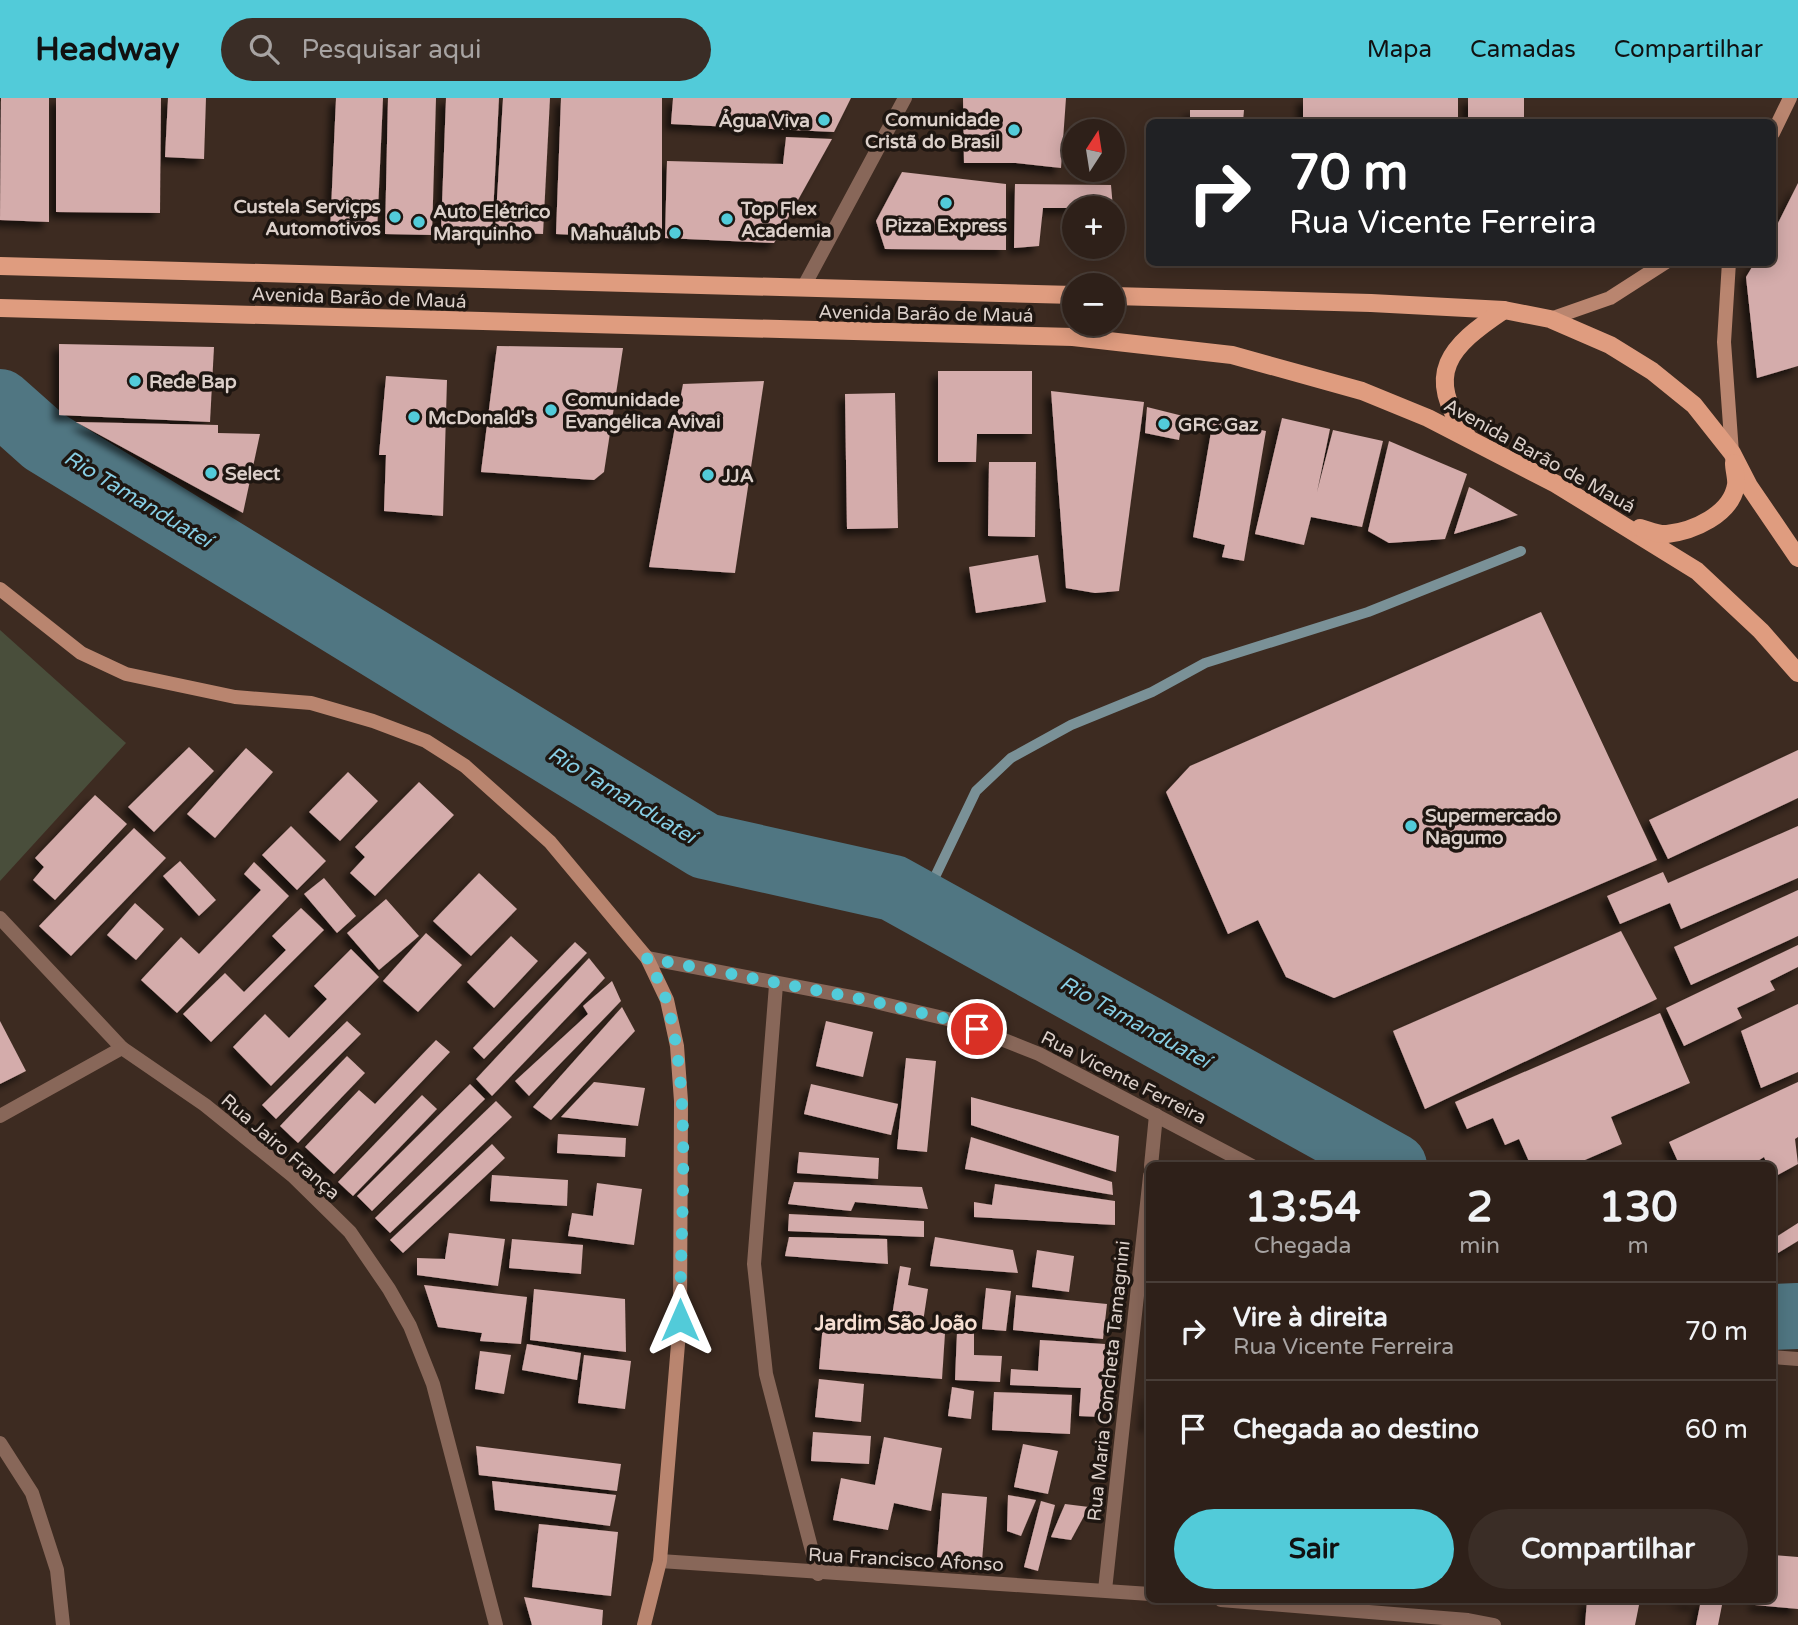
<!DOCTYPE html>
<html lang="pt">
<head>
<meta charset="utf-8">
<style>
	:root { --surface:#2e2019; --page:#3a2d26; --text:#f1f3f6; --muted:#a7a3a2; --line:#493e38; --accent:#52cbd9 }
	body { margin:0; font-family:"Varela Round",sans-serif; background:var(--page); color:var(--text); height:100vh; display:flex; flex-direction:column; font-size:26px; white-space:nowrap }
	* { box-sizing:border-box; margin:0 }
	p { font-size:23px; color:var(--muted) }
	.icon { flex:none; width:38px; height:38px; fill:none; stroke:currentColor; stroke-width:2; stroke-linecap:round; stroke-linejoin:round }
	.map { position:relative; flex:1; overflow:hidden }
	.panel { position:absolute; left:1146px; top:1064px; width:630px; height:441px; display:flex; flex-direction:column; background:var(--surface); border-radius:10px; box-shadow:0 4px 18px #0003,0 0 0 2px var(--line) }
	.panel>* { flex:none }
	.banner { position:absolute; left:1146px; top:21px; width:630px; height:147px; border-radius:10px; box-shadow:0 4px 18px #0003,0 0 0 2px var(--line); background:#202124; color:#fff; overflow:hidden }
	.needle { width:46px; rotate:12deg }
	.controls { position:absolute; left:1062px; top:21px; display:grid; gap:14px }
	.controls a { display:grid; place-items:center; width:63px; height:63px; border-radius:50%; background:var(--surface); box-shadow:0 4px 18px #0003,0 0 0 2px var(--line); font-size:35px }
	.pin { position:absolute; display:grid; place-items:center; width:60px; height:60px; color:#fff; margin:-30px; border:4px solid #fff; border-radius:50%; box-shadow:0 2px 7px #0007 }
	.me { position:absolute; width:77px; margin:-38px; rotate:0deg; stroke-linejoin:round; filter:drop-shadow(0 0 5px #0008) }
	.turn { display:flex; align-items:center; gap:24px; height:147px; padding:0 28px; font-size:32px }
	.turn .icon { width:91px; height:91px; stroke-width:2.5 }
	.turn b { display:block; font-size:49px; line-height:60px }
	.eta { display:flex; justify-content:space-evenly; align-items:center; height:119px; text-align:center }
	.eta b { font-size:42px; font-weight:700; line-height:49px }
	.action { display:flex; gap:14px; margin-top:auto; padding:14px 28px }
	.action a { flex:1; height:80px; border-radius:42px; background:var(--accent); color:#111; font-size:28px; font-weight:700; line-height:80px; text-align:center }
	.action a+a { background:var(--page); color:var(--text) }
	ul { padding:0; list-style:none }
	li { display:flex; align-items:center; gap:21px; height:98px; padding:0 28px; border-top:2px solid var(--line) }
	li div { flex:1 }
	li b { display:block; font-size:26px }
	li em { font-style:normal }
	header { display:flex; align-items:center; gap:42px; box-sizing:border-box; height:98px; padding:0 35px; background:var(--accent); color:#111 }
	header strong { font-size:33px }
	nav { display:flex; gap:38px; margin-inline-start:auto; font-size:24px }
	.search { width:490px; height:63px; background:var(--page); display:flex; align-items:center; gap:18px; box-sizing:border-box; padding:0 24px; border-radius:38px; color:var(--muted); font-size:26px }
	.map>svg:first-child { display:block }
</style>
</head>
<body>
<header>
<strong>Headway</strong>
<div class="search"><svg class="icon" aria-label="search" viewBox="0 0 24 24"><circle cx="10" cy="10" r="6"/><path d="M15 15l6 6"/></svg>Pesquisar aqui</div>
<nav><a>Mapa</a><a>Camadas</a><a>Compartilhar</a></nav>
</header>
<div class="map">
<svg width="1798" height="1527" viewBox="0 0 1798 1527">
	<defs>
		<filter id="shadow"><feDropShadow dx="-6" dy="6" stdDeviation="3.5" flood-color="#0009"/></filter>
	</defs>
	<rect width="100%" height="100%" fill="#3d2b21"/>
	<!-- green -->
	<path fill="#494e3b" d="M 0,532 L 126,645 L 0,783 Z"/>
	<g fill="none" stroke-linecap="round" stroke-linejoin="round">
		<!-- stream -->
		<path stroke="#7a9197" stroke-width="10" d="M 922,806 L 976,693 L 1011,660 L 1071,627 L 1152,594 L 1205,565 L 1368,514 L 1521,453"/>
		<!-- river -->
		<g stroke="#507682" stroke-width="66">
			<path d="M 0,304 L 44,343 L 705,748 L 893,790 L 1394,1068"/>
			<path d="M 1773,1219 L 1798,1218"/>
		</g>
	</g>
	<!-- building -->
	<g fill="#d4acab" filter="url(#shadow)">
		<path d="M 1,0 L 49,0 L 49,124 L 0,122 Z"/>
		<path d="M 56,0 L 161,0 L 160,115 L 56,114 Z"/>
		<path d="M 168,0 L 206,0 L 204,61 L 165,59 Z"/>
		<path d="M 336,0 L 383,0 L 377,135 L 330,135 Z"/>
		<path d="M 388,0 L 436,0 L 432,137 L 385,136 Z"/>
		<path d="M 446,0 L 499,0 L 492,136 L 441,133 Z"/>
		<path d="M 503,0 L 550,0 L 543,136 L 495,134 Z"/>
		<path d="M 561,0 L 662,0 L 662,141 L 556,136 Z"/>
		<path d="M 673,0 L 851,0 L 834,34 L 671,26 Z"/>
		<path d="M 963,0 L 1066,0 L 1061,70 L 1016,65 L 964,65 Z"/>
		<rect x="1303" y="0" width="155" height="24"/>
		<rect x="1468" y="0" width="56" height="24"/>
		<path d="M 1190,12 L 1244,12 L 1243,24 L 1190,24 Z"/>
		<path d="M 786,39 L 832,41 L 774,145 L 665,140 L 667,63 L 783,66 Z"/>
		<path d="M 902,74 L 1006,86 L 1006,152 L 885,151 L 876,123 Z"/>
		<path d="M 1798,85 L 1798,268 L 1757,280 L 1746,179 L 1755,164 L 1773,164 L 1773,135 Z"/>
		<path d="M 1015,86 L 1111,87 L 1113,110 L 1043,110 L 1039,148 L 1014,150 Z"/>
		<path d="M 59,246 L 214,249 L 210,324 L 59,317 Z"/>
		<path d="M 497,248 L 623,250 L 604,374 L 594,382 L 481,374 Z"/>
		<path d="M 938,273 L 1032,273 L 1032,336 L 977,336 L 976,364 L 938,364 Z"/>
		<path d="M 386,278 L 447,282 L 443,418 L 384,413 L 386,357 L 379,357 Z"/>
		<path d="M 764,283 L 735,475 L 649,469 L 683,286 Z"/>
		<path d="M 1051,293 L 1144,304 L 1119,493 L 1095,495 L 1066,490 Z"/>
		<path d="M 895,295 L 898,430 L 847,431 L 845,296 Z"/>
		<path d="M 1147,309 L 1183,318 L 1179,342 L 1145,335 Z"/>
		<path d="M 1282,320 L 1330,331 L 1317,394 L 1333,332 L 1383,343 L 1362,429 L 1311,419 L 1304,447 L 1255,436 Z"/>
		<path d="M 1213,322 L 1266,333 L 1244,463 L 1222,459 L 1225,447 L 1193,439 Z"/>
		<path d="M 76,324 L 218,327 L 218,335 L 260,336 L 243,415 Z"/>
		<path d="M 1389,343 L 1467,376 L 1445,441 L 1389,445 L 1368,433 Z"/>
		<path d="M 989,364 L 1036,364 L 1035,439 L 988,438 Z"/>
		<path d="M 1469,389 L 1473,391 L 1518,417 L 1454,436 Z"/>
		<path d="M 1038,457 L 1046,504 L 976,515 L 969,469 Z"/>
		<path d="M 1541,514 L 1657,762 L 1334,900 L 1286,879 L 1258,822 L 1228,836 L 1166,694 L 1190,668 Z"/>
		<path d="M 189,649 L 214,673 L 154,734 L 128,709 Z"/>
		<path d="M 246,650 L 273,674 L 215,740 L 187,716 Z"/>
		<path d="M 1798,652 L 1798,700 L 1668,761 L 1649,722 Z"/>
		<path d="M 348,674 L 378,703 L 340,743 L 309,714 Z"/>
		<path d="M 419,684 L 454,717 L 375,798 L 350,775 L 365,759 L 355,749 Z"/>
		<path d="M 95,697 L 127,726 L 55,802 L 33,782 L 44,769 L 35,760 Z"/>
		<path d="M 291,728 L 326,763 L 297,792 L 262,757 Z"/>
		<path d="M 1798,728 L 1798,780 L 1681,831 L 1670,805 L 1620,826 L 1607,798 L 1663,774 L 1668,785 Z"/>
		<path d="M 134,730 L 166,760 L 71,858 L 39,828 Z"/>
		<path d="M 180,763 L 216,802 L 199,818 L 163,778 Z"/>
		<path d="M 254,764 L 289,798 L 177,915 L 141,882 L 181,839 L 199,856 L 261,792 L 244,776 Z"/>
		<path d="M 479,775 L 517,811 L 471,858 L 433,823 Z"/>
		<path d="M 324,780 L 356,818 L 337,835 L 304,796 Z"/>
		<path d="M 1798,792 L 1798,838 L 1691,887 L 1674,849 Z"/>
		<path d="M 386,801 L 419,838 L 379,872 L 347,835 Z"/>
		<path d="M 135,805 L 164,831 L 136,862 L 107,837 Z"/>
		<path d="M 301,810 L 324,832 L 211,944 L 183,916 L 225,875 L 244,894 L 286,852 L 272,838 Z"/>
		<path d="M 1621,833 L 1657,901 L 1425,1011 L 1393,933 Z"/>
		<path d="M 426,835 L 462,867 L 418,914 L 383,883 Z"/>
		<path d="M 511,838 L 538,863 L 494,910 L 467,884 Z"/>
		<path d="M 575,844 L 587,855 L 484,961 L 473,950 Z"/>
		<path d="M 1798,847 L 1798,869 L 1770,883 L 1775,892 L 1737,910 L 1742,920 L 1684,948 L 1666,910 Z"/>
		<path d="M 351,851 L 379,879 L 271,988 L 233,949 L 265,916 L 289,940 L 327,901 L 314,888 Z"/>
		<path d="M 589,860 L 605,880 L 492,998 L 476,981 Z"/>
		<path d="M 612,883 L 621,903 L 529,998 L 515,983 L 588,916 L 583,908 Z"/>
		<path d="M 1798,906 L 1798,974 L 1761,990 L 1741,933 Z"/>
		<path d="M 622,909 L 635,933 L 551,1022 L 533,1009 Z"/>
		<path d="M 1660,915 L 1690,985 L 1611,1019 L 1622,1046 L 1571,1068 L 1531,1068 L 1519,1041 L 1505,1047 L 1493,1020 L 1467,1031 L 1455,1004 Z"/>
		<path d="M 0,923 L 26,973 L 0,986 Z"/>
		<path d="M 347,923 L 361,936 L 276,1021 L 262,1007 Z"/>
		<path d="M 826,923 L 873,934 L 863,979 L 816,968 Z"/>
		<path d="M 436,942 L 450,954 L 334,1076 L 305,1049 L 359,992 L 375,1006 Z"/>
		<path d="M 347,958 L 365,975 L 298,1045 L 280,1028 Z"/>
		<path d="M 906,960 L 936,963 L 927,1054 L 897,1051 Z"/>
		<path d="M 594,984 L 645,990 L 638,1028 L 561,1019 Z"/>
		<path d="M 1798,984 L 1798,1039 L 1795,1041 L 1798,1066 L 1774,1079 L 1773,1068 L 1768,1068 L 1764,1059 L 1750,1068 L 1680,1068 L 1669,1044 Z"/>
		<path d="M 470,986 L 485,1001 L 372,1113 L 357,1098 Z"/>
		<path d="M 811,986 L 898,1006 L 891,1037 L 804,1016 Z"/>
		<path d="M 422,997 L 437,1011 L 353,1098 L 338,1084 Z"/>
		<path d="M 971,999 L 1119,1038 L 1116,1074 L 971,1027 Z"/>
		<path d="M 496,1003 L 512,1019 L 390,1135 L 375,1120 Z"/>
		<path d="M 558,1036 L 626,1040 L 625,1059 L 557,1055 Z"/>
		<path d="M 971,1039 L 1112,1084 L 1113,1097 L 965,1071 Z"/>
		<path d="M 492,1046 L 505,1060 L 403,1155 L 390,1142 Z"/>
		<path d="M 799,1054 L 879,1060 L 878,1081 L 797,1075 Z"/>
		<path d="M 492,1077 L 568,1082 L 567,1108 L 490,1103 Z"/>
		<path d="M 794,1084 L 922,1089 L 928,1111 L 855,1104 L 851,1113 L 788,1106 Z"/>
		<path d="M 597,1085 L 642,1091 L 634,1147 L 568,1138 L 572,1115 L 593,1118 Z"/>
		<path d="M 995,1086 L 1115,1103 L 1115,1127 L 974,1119 L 974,1104 L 992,1107 Z"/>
		<path d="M 789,1116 L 924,1123 L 924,1139 L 788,1133 Z"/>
		<path d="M 1798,1125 L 1798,1143 L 1773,1158 L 1773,1141 Z"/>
		<path d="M 449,1135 L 505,1141 L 498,1188 L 417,1177 L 417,1160 L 445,1161 Z"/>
		<path d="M 789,1139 L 887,1141 L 888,1166 L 785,1158 Z"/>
		<path d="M 935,1139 L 1013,1152 L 1018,1175 L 930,1168 Z"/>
		<path d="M 512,1141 L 583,1147 L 581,1176 L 509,1170 Z"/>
		<path d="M 1037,1152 L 1074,1158 L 1069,1194 L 1032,1189 Z"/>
		<path d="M 900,1168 L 911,1170 L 908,1187 L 928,1191 L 923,1224 L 892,1218 Z"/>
		<path d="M 424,1187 L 527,1199 L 521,1246 L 480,1243 L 482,1235 L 438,1229 Z"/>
		<path d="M 986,1190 L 1011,1193 L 1006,1233 L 982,1231 Z"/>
		<path d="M 534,1191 L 625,1201 L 626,1254 L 530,1242 Z"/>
		<path d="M 1016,1197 L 1107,1206 L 1103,1241 L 1013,1232 Z"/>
		<path d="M 823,1226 L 945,1235 L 942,1281 L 819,1271 Z"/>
		<path d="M 957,1234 L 974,1235 L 974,1257 L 1002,1258 L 1000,1284 L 955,1282 Z"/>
		<path d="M 1040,1242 L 1105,1246 L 1101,1319 L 1079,1318 L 1081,1290 L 1010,1287 L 1011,1271 L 1038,1273 Z"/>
		<path d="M 527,1246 L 581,1255 L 577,1282 L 522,1272 Z"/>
		<path d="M 480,1253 L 511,1257 L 504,1296 L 475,1291 Z"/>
		<path d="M 584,1257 L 631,1263 L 625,1311 L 578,1305 Z"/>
		<path d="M 819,1281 L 864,1286 L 861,1324 L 815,1319 Z"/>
		<path d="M 952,1289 L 974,1293 L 971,1321 L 948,1318 Z"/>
		<path d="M 994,1294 L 1072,1297 L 1070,1336 L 992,1332 Z"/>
		<path d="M 1148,1296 L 1150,1296 L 1150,1328 L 1145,1328 Z"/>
		<path d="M 813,1334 L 871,1338 L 869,1366 L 811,1363 Z"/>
		<path d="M 884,1339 L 942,1350 L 931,1413 L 894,1405 L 888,1432 L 833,1422 L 841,1380 L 875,1387 Z"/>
		<path d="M 1023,1346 L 1058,1353 L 1048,1396 L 1014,1389 Z"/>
		<path d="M 476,1348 L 621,1366 L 617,1393 L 479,1377 Z"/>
		<path d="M 492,1383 L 616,1397 L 610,1428 L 495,1412 Z"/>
		<path d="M 942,1395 L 987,1399 L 982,1463 L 937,1459 Z"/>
		<path d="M 1008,1397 L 1036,1402 L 1021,1438 L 1007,1433 Z"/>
		<path d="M 1041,1403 L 1055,1407 L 1038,1473 L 1024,1469 Z"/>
		<path d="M 1065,1406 L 1089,1409 L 1071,1442 L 1051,1439 Z"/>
		<path d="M 539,1426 L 618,1434 L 611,1498 L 532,1489 Z"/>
		<path d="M 1773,1457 L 1798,1459 L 1798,1511 L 1755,1507 L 1755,1502 L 1773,1502 Z"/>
		<path d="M 524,1499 L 603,1512 L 602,1527 L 532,1527 Z"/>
		<path d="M 1587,1502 L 1609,1502 L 1639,1507 L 1635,1527 L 1585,1527 Z"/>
		<path d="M 1673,1502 L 1697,1502 L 1696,1507 Z"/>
		<path d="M 1701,1502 L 1723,1502 L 1718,1527 L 1696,1527 Z"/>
	</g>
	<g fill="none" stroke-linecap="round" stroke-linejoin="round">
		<!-- street -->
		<g stroke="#886759" stroke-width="14">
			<path d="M 804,188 L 905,0"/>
			<path d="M 0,820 L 122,950 L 205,1007 L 293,1078 L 350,1134 L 389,1191 L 410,1228 L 433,1286 L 496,1527"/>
			<path d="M 647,860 L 867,902 L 956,923 L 1039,956 L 1252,1068"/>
			<path d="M 776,887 L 754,1166 L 766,1276 L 818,1476"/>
			<path d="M 0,1018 L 122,950"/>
			<path d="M 1151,1068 L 1156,1017"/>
			<path d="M 1773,1259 L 1798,1261"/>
			<path d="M 0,1345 L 32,1395 L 57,1472 L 63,1527"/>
			<path d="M 660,1463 L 1150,1496"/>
			<path d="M 1105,1492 L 1150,1078"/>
			<path d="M 1221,1502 L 1468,1522 L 1494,1527"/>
		</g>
		<!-- secondary -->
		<g stroke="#b9856f" stroke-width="14">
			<path d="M 1773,35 L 1790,0"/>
			<path d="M 1729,164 L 1724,244 L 1732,355"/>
			<path d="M 1550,221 L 1610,200 L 1666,164"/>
			<path d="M 0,491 L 81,555 L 126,576 L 235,599 L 311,605 L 373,623 L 426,643 L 465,668 L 550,744 L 647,860 L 667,902 L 677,948 L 681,1003 L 680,1222 L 660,1463 L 644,1527"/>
		</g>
		<!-- primary -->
		<g stroke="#df9c7f" stroke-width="18">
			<path d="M 0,168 L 1074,197"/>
			<path d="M 1113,198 L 1371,205 L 1504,212 L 1550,221 L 1610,247 L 1652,273 L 1694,307 L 1732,355 L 1749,388 L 1798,460"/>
			<path d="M 0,210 L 1073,239 L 1232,257 L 1362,293 L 1428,320 L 1556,386 L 1697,473 L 1761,533 L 1798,575"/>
			<path d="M 1467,338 C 1423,275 1449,249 1504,212"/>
			<path d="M 1640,430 C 1648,432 1658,437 1667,436 C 1693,433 1731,417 1736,387 C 1737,381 1734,372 1734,365"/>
		</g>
	</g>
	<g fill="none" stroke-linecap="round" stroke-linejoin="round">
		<!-- route -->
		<path stroke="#52cbd9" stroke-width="12" stroke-dasharray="0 21.6" d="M 680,1222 C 680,1124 693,997 667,905 C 663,889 654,875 647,860 L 867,902 L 956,923 L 977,931"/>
	</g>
	<!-- markers -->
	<g fill="#52cbd9" stroke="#1e1611" stroke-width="2.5">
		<circle cx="824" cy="22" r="7"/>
		<circle cx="1014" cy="32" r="7"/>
		<circle cx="946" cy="105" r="7"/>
		<circle cx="395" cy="119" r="7"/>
		<circle cx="727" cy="121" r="7"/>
		<circle cx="419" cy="124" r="7"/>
		<circle cx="675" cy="135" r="7"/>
		<circle cx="135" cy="283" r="7"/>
		<circle cx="551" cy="312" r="7"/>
		<circle cx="414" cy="319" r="7"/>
		<circle cx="1164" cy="326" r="7"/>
		<circle cx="211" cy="375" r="7"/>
		<circle cx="708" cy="377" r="7"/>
		<circle cx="1411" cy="728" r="7"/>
	</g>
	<g text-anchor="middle" stroke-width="7" stroke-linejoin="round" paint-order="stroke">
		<!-- poi labels -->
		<g font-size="19" font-weight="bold" fill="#dbcfc9" stroke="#1e1611" text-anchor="start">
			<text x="1000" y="28" text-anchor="end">Comunidade<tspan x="1000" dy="22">Cristã do Brasil</tspan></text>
			<text x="810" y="29" text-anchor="end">Água Viva</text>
			<text x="381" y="115" text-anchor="end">Custela Serviçps<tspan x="381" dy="22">Automotivos</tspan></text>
			<text x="741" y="117">Top Flex<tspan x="741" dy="22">Academia</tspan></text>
			<text x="433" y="120">Auto Elétrico<tspan x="433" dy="22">Marquinho</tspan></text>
			<text x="946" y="134" text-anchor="middle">Pizza Express</text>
			<text x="661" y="142" text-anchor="end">Mahuálub</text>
			<text x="149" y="290">Rede Bap</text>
			<text x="565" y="308">Comunidade<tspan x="565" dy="22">Evangélica Avivai</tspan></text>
			<text x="428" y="326">McDonald's</text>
			<text x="1178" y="333">GRC Gaz</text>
			<text x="225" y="382">Select</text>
			<text x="722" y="384">JJA</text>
			<text x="1425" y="724">Supermercado<tspan x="1425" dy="22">Nagumo</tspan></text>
		</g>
		<!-- street labels -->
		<g font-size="19" fill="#dbcfc9" stroke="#1e1611">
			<text transform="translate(359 199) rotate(2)" y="7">Avenida Barão de Mauá</text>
			<text transform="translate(926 215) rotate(1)" y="7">Avenida Barão de Mauá</text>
			<text transform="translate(1540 357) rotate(29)" y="7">Avenida Barão de Mauá</text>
			<text transform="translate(1124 979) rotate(27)" y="7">Rua Vicente Ferreira</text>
			<text transform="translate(281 1048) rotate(41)" y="7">Rua Jairo França</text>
			<text transform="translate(1108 1283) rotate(-84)" y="7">Rua Maria Concheta Tamagnini</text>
			<text transform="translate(906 1461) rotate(3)" y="7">Rua Francisco Afonso</text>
		</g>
		<!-- water labels -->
		<g font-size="21" font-style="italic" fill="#87cde3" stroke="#1e1611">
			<text transform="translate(138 401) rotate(31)" y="7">Rio Tamanduateí</text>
			<text transform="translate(622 697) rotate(31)" y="7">Rio Tamanduateí</text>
			<text transform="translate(1135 924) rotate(29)" y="7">Rio Tamanduateí</text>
		</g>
		<!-- neighbourhood labels -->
		<g font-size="21" font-weight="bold" fill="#f6dfd2" stroke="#1e1611">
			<text x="896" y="1232">Jardim São João</text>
		</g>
	</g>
</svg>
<div class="controls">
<a><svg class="needle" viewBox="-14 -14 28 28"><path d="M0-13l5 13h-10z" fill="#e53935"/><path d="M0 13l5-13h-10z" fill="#a7a3a2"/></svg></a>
<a>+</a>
<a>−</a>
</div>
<div class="pin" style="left:977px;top:931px;background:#d93025"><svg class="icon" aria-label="arrive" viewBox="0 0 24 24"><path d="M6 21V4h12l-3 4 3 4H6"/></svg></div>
<svg class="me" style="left:680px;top:1222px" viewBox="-20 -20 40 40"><path d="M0-17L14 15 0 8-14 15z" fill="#52cbd9" stroke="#fff" stroke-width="4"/></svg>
<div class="banner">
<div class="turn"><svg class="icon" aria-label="right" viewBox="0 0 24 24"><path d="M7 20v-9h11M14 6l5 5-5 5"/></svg><div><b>70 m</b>Rua Vicente Ferreira</div></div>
</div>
<section class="panel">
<div class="eta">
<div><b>13:54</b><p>Chegada</p></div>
<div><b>2</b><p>min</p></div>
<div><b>130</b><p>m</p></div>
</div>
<ul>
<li><svg class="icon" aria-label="right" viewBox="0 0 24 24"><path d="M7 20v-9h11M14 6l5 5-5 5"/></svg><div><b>Vire à direita</b><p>Rua Vicente Ferreira</p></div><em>70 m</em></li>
<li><svg class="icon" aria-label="arrive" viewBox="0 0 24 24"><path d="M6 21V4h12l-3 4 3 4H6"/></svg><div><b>Chegada ao destino</b></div><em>60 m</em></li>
</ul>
<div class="action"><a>Sair</a><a>Compartilhar</a></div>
</section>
</div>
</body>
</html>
